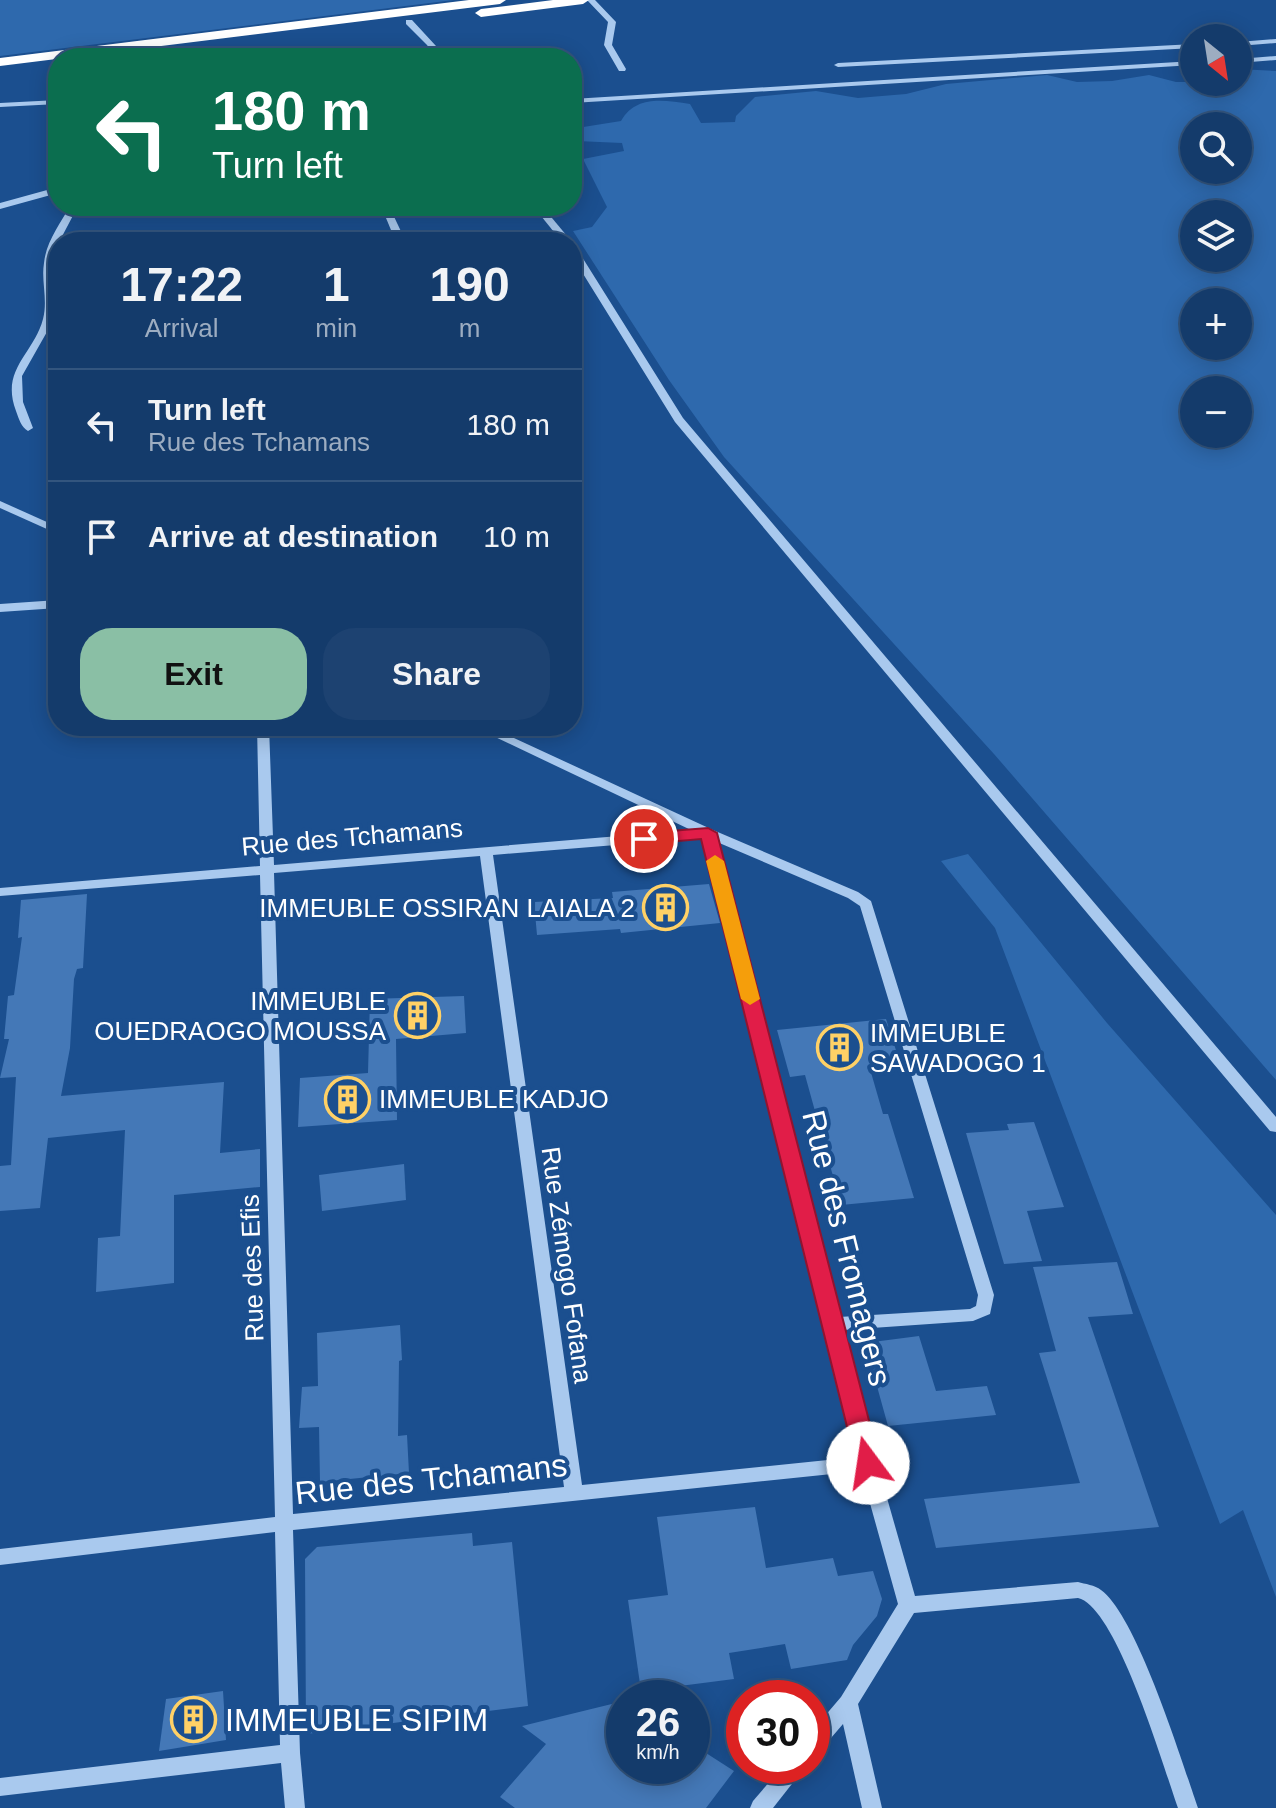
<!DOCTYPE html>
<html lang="en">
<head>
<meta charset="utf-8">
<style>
	:root { --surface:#143b6b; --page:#1d4271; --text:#f1f3f6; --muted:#9dadc1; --line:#33557e; --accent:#8abfa5 }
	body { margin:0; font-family:Arial,sans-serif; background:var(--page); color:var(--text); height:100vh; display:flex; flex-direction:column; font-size:30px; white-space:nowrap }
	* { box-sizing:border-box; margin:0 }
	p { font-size:26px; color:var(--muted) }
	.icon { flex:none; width:44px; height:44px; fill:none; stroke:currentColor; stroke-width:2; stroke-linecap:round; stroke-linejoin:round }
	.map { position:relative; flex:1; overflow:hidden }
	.panel { position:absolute; left:48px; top:232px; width:534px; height:504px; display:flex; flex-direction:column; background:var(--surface); border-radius:32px; box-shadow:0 4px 20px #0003,0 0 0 2px var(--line) }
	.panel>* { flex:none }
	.top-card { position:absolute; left:48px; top:48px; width:534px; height:168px; border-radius:32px; box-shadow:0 4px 20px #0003,0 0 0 2px var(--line); background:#0b6e4f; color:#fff; overflow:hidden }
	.needle { width:52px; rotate:150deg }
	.fabs { position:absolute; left:1180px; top:24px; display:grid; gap:16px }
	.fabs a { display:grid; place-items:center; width:72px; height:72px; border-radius:50%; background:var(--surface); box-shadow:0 4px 20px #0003,0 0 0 2px var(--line); font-size:40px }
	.speed { position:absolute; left:606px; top:1680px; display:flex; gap:16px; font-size:40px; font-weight:700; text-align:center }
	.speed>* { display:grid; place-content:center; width:104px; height:104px; border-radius:50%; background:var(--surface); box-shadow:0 4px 20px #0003,0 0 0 2px var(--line); line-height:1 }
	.speed small { font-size:20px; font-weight:400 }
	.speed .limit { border:12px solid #d22; background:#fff; color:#111 }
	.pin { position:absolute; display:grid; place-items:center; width:68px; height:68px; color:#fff; margin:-34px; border:4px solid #fff; border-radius:50%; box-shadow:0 2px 8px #0007 }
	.me { position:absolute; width:88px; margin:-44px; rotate:346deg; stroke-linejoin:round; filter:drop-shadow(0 0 6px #0008) }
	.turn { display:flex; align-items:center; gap:28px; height:168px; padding:0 32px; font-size:36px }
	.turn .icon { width:104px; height:104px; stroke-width:2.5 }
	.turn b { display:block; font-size:56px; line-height:68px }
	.eta { display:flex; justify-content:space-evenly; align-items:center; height:136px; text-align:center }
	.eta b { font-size:48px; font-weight:800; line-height:56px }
	.cta { display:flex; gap:16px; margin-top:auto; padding:16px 32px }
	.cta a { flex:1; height:92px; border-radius:32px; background:var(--accent); color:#111; font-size:32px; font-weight:800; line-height:92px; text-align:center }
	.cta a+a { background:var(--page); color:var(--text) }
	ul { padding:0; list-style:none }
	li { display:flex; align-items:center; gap:24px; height:112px; padding:0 32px; border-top:2px solid var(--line) }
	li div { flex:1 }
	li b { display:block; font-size:30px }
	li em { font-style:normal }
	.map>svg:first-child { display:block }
</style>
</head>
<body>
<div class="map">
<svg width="1276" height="1808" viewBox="0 0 1276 1808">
	<rect width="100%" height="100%" fill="#1b4f8f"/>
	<!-- green -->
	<g fill="#2e69ad" fill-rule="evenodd">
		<path d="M 0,0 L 454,0 L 0,56 Z"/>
		<path d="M 1238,69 L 1276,71 L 1276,1080 L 994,754 L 724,457 L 669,380 L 573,231 L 592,227 L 607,207 L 583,159 L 624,151 L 622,143 L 577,141 L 577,128 L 621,121 C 636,95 663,100 690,104 L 701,123 L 735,122 L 736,116 L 755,97 L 816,91 L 858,98 L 906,94 L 946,84 L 1047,75 L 1077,82 L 1112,81 L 1149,75 L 1176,82 L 1238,82 ZM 1194,126 L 1238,126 L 1238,170 L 1194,170 ZM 1194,214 L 1238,214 L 1238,258 L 1194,258 ZM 1194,302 L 1238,302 L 1238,346 L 1194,346 ZM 1194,390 L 1238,390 L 1238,434 L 1194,434 Z"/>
		<path d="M 968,854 L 1107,1023 L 1276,1215 L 1276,1597 L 1243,1510 L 1220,1524 L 995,928 L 941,861 Z"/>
	</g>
	<!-- building -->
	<g fill="#4478b7">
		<path d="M 709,884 L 720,923 L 621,933 L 620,929 L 537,935 L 534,902 L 613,898 L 612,892 Z"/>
		<path d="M 87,894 L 83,968 L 77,969 L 74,979 L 70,1048 L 61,1096 L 224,1082 L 220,1153 L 260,1149 L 260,1187 L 174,1195 L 174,1283 L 96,1292 L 98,1238 L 120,1236 L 125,1130 L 48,1138 L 40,1208 L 0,1211 L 0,1166 L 11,1165 L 16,1077 L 0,1078 L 9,1039 L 4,1039 L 8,996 L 14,995 L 22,937 L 18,938 L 21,900 Z"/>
		<path d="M 464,996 L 466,1033 L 396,1039 L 397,1120 L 298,1127 L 300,1078 L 368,1073 L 370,999 Z"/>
		<path d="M 886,1019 L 901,1066 L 870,1069 L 883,1114 L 888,1114 L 914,1198 L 841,1205 L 805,1075 L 790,1077 L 777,1030 Z"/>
		<path d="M 1034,1122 L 1064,1207 L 1027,1211 L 1042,1261 L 1004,1264 L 966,1133 L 1009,1130 L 1007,1124 Z"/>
		<path d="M 404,1164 L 406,1200 L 322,1211 L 319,1175 Z"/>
		<path d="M 1117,1262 L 1133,1314 L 1088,1317 L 1159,1527 L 936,1548 L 924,1499 L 1080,1483 L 1039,1353 L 1056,1351 L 1033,1267 Z"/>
		<path d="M 400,1325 L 402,1360 L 399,1361 L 398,1436 L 407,1435 L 409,1473 L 320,1482 L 319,1427 L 299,1428 L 302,1387 L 318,1386 L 317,1333 Z"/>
		<path d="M 919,1336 L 936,1391 L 987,1386 L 996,1415 L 888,1426 L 865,1343 Z"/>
		<path d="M 755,1507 L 766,1568 L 833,1558 L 838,1576 L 873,1571 L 882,1599 L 877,1616 L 853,1645 L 847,1660 L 791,1669 L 785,1644 L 729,1653 L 734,1679 L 641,1691 L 628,1600 L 668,1595 L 657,1517 Z"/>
		<path d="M 472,1533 L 473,1546 L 512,1542 L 528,1706 L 306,1734 L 305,1559 L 317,1547 Z"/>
		<path d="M 223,1691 L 226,1740 L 159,1751 L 166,1699 Z"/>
		<path d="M 624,1701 L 624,1766 L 692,1766 L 692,1744 L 734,1771 L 706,1808 L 515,1808 L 500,1797 L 546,1744 L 522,1726 Z"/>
	</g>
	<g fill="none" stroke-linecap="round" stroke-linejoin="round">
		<!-- minor -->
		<g fill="#a9c9ee" fill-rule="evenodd">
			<path d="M 587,0 L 595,0 L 616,22 L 612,45 L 626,69 L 625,71 L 619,71 L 604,45 L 608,22 Z"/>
			<path d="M 406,20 L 412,20 L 436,46 L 444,58 L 436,58 L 427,45 L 406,24 Z"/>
			<path d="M 1276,39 L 1276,43 L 1238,46 L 1238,42 Z"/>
			<path d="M 1194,44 L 1194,48 L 838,67 L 834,65 L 838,63 Z"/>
			<path d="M 200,47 L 203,47 L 208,58 L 200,58 L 196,49 Z"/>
			<path d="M 1276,56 L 1276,60 L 1238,63 L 1238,59 Z"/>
			<path d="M 1194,61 L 1194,65 L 572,103 L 572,99 Z"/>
			<path d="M 58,100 L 58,104 L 0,107 L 0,103 Z"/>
			<path d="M 58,187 L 58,193 L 0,209 L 0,203 Z"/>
			<path d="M 70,206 L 78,206 L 57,246 L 53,264 L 55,307 L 52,323 L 22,376 L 23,402 L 33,428 L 28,431 C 21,427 19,419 16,411 C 0,369 34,354 43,319 C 48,300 41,281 44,263 C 46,242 60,224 70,206 Z"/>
			<path d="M 381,206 L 389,206 L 406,242 L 396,242 Z"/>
			<path d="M 533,206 L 542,206 L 572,242 L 562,242 Z"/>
			<path d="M 572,246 L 577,249 L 683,418 L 1276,1117 L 1276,1132 L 1270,1131 L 675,422 L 572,256 Z"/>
			<path d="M 0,501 L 58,527 L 58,534 L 0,508 Z"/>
			<path d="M 58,600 L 58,608 L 0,612 L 0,604 Z"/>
			<path d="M 257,726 L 269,726 L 274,865 L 691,830 L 472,726 L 488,726 L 713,830 L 858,892 L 871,901 L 994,1295 L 990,1314 L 973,1321 L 843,1330 L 877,1463 L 915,1596 L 1078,1582 C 1085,1584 1095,1585 1101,1590 C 1137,1616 1182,1762 1198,1808 L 1178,1808 C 1164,1769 1117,1607 1078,1598 L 914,1613 L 858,1704 L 882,1808 L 862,1808 L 843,1724 L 819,1752 L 812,1755 L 812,1731 L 841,1697 L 898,1604 L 861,1471 L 293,1530 L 300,1753 L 305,1808 L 285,1808 L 281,1763 L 0,1796 L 0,1778 L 280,1745 L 275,1532 L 0,1565 L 0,1549 L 275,1517 L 260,875 L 0,896 L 0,888 L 260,866 ZM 702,838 L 857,1457 L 582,1485 L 493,855 ZM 717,842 L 848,898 L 860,906 L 978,1295 L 976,1306 L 970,1309 L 839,1317 ZM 480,856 L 564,1487 L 293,1514 L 274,873 Z"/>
			<path d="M 783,1766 L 806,1766 L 773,1808 L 750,1808 L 753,1801 Z"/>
		</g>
		<!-- highway -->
		<g fill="#fff" fill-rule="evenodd">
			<path d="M 469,0 L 506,0 L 500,4 L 0,66 L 0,58 Z"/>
			<path d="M 553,0 L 589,0 L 583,4 L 481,17 L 475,13 L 481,9 Z"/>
		</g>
	</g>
	<!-- route -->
	<path fill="#e11d48" stroke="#92132f" stroke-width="2" d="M 708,828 L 717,833 L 880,1463 L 876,1469 L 868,1472 L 860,1469 L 856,1463 L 701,839 L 644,844 L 636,839 L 644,833 Z"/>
	<!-- slow -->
	<path fill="#f59e0b" d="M 715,855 L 724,861 L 760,999 L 750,1005 L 741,999 L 706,861 Z"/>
	<!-- icons -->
	<defs>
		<symbol id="building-ring" viewBox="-11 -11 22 22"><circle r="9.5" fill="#1b4f8f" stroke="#ffd166" stroke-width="1.5"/><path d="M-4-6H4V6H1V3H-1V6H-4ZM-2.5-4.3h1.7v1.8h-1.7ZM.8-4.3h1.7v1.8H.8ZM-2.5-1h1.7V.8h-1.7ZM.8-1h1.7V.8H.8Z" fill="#ffd166"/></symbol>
	</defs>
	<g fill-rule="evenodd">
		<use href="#building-ring" x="640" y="882" width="51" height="51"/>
		<use href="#building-ring" x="392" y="990" width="51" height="51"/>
		<use href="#building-ring" x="814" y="1022" width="51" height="51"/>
		<use href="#building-ring" x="322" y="1074" width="51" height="51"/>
		<use href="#building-ring" x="168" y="1694" width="51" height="51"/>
	</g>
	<g text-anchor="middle" stroke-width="8" stroke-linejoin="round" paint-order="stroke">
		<!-- street labels -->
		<g font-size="26" fill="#fff" stroke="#1b4f8f">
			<text transform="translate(352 837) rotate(-5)" y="9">Rue des Tchamans</text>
			<text transform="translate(567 1265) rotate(82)" y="9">Rue Zémogo Fofana</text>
			<text transform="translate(252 1268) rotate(-92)" y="9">Rue des Efis</text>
		</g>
		<!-- poi labels -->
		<g font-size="26" fill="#fff" stroke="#1b4f8f" text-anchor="end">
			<text x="635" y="917">IMMEUBLE OSSIRAN LAIALA 2</text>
			<text x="386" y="1010">IMMEUBLE<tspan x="386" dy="30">OUEDRAOGO MOUSSA</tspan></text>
			<text x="870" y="1042" text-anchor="start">IMMEUBLE<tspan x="870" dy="30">SAWADOGO 1</tspan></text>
			<text x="379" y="1108" text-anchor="start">IMMEUBLE KADJO</text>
		</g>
		<!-- near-street labels -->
		<g font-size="32" fill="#fff" stroke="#1b4f8f">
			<text transform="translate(847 1248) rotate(76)" y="11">Rue des Fromagers</text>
			<text transform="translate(431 1479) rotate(-6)" y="11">Rue des Tchamans</text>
		</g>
		<!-- near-poi labels -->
		<g font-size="32" fill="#fff" stroke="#1b4f8f" text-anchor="start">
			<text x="225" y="1731">IMMEUBLE SIPIM</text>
		</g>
	</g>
</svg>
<div class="fabs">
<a><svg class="needle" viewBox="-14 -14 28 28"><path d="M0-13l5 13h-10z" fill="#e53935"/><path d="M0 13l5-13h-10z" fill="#9dadc1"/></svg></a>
<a><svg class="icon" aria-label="search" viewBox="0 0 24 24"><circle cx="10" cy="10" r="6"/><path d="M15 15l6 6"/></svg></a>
<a><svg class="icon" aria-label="layers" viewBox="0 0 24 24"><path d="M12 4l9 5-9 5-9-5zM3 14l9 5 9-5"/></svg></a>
<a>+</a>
<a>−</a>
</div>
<div class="speed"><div>26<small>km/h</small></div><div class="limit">30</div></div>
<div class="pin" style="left:644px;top:839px;background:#d93025"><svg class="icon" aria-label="arrive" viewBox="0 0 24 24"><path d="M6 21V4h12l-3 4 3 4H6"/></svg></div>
<svg class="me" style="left:868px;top:1463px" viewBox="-20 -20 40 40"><circle r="19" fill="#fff"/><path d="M0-13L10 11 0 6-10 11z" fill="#e11d48"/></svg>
<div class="top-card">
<div class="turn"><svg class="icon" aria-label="left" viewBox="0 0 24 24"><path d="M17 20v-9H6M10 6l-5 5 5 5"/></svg><div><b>180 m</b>Turn left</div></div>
</div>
<section class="panel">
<div class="eta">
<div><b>17:22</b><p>Arrival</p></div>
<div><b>1</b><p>min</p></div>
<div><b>190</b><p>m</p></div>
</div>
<ul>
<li><svg class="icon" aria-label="left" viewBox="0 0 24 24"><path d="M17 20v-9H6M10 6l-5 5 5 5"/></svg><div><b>Turn left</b><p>Rue des Tchamans</p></div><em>180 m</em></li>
<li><svg class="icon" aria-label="arrive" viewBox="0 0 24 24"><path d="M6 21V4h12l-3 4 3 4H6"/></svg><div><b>Arrive at destination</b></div><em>10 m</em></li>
</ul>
<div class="cta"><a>Exit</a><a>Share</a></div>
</section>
</div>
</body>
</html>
